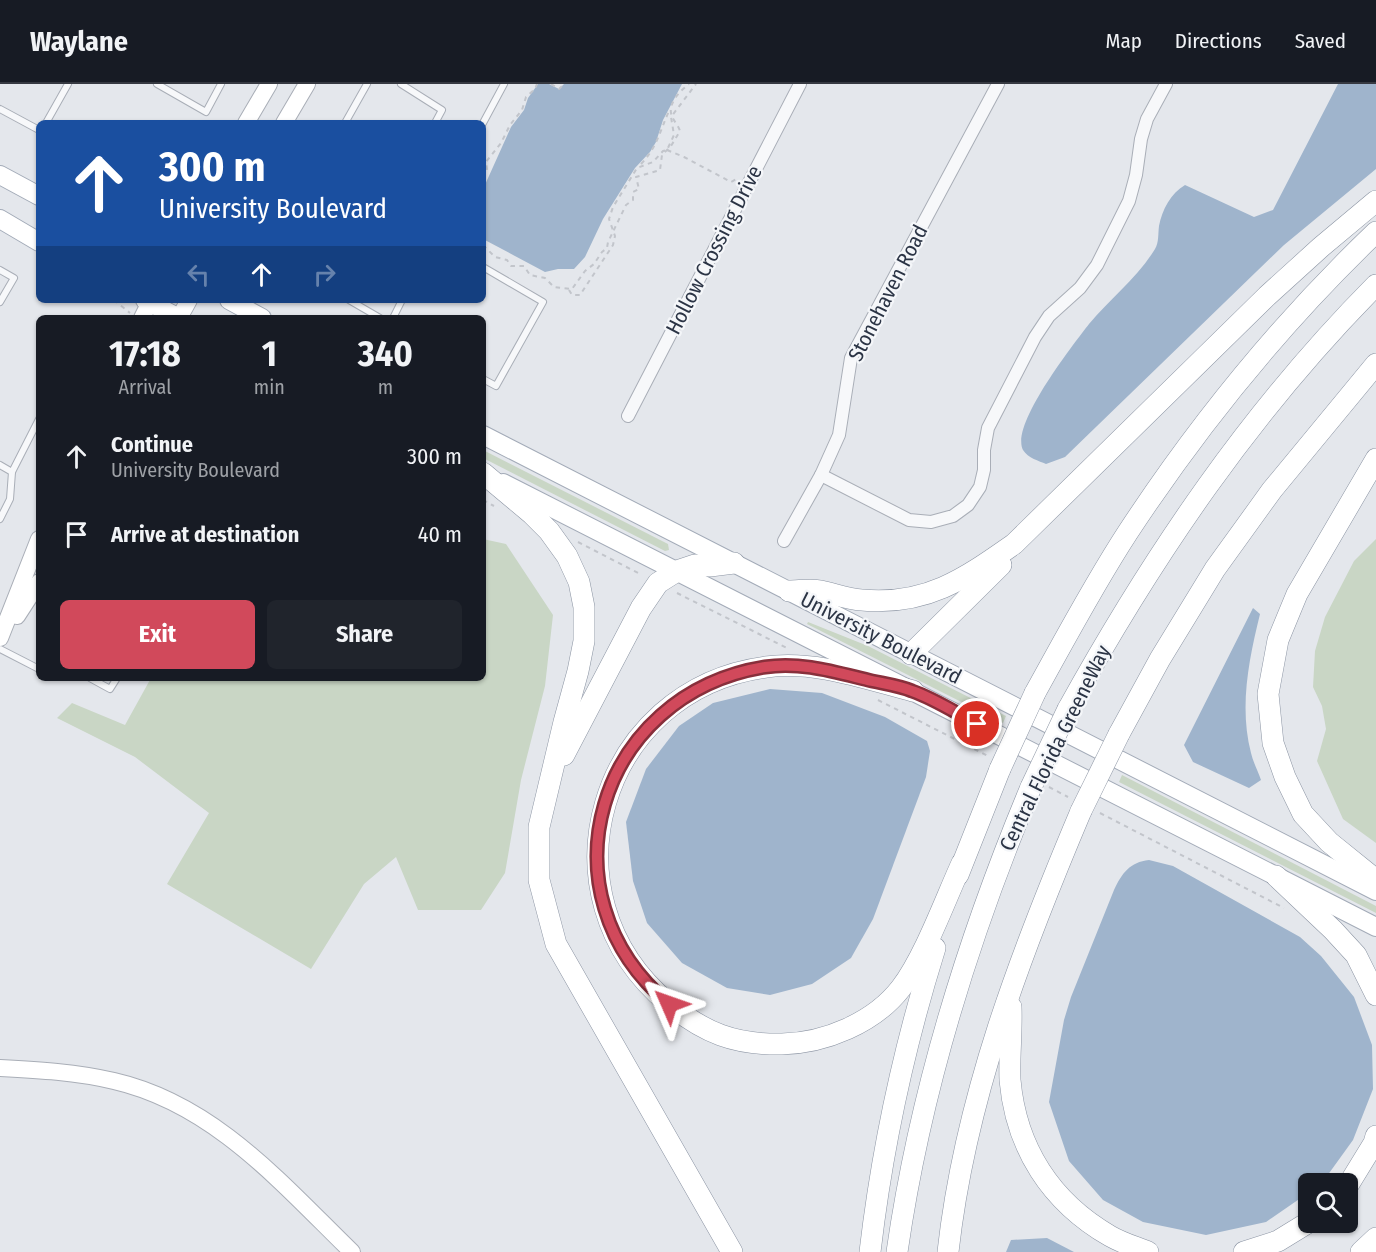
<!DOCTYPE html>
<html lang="en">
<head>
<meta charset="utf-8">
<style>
	:root { --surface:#171b24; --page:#20242c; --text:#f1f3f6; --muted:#9ea1a6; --line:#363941; --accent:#d1495b }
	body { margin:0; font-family:"Fira Sans Condensed",sans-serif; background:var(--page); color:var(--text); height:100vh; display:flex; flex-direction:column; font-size:22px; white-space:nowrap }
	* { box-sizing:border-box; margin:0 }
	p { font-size:20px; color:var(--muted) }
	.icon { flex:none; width:33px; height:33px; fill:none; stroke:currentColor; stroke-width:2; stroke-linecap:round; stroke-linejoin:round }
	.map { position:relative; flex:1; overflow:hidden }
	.side { position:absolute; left:36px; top:231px; width:450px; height:366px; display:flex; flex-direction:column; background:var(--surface); border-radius:9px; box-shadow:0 2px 4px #0004 }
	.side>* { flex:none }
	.banner { position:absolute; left:36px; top:36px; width:450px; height:183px; border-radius:9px; box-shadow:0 2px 4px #0004; background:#1a4fa0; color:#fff; overflow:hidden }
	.tools { position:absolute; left:1298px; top:1089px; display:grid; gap:12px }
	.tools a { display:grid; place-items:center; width:60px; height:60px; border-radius:9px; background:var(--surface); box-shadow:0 2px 4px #0004; font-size:30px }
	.pin { position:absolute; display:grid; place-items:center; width:51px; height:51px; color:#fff; margin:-26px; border:3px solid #fff; border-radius:50%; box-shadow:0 2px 6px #0007 }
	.me { position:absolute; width:66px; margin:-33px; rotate:313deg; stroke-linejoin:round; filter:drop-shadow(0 0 4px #0008) }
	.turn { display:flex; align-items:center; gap:21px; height:126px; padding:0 24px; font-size:27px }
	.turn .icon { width:78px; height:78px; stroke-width:2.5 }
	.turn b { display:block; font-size:42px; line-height:51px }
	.lanes { display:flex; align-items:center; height:57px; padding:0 24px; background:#0003; justify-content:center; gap:30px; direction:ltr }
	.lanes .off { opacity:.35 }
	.eta { display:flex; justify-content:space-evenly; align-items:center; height:102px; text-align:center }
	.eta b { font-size:36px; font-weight:700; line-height:42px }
	.primary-button { display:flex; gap:12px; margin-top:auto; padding:12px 24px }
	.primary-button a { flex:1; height:69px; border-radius:9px; background:var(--accent); color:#fff; font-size:24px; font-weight:700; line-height:69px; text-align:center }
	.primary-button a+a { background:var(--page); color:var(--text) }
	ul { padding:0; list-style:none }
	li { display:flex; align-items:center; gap:18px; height:78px; padding:0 24px }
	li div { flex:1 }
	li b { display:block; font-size:22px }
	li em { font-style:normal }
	header { display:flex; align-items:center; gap:36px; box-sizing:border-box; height:84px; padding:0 30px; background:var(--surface); border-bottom:2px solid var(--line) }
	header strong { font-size:28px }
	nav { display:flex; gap:33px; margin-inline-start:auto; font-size:21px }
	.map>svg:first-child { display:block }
</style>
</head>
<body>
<header>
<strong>Waylane</strong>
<nav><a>Map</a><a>Directions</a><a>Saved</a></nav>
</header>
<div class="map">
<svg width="1376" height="1168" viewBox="0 0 1376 1168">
	<rect width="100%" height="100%" fill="#e4e7ec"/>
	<!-- green -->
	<g fill="#c9d6c5">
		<path d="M 483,366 L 668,460 L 669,466 L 665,467 L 483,374 Z"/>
		<path d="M 483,455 L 506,460 L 553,531 L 545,602 L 521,696 L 505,789 L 481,826 L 418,826 L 396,773 L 364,800 L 311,885 L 167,800 L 209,729 L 135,673 L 57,634 L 72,619 L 125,641 L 151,594 L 483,594 Z"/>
		<path d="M 1376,455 L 1376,759 L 1343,735 L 1317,677 L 1326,645 L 1322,622 L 1313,603 L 1315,567 L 1325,533 L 1354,477 Z"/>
		<path d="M 808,538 L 868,562 L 1006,632 L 1003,639 L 807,540 Z"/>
		<path d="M 1122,691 L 1376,822 L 1376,829 L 1119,698 Z"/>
	</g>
	<!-- water -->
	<g fill="#9fb4cc">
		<path d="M 538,0 L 549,0 L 559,5 L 564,0 L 682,0 L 663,36 L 656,58 L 650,68 L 635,84 L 603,135 L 585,173 L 574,185 L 558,185 L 545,188 L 483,155 L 484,103 L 511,43 L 524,26 L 528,14 Z"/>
		<path d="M 1338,0 L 1376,0 L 1376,85 L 1284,161 L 1065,373 L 1046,380 C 1039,377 1028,374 1023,366 C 1010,341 1073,261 1089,240 C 1110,215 1138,193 1155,165 C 1159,159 1158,149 1159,142 C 1162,126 1171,109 1185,101 L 1254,133 L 1273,126 Z"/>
		<path d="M 1253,524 L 1260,530 C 1249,575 1239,623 1251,669 C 1253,678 1258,687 1261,696 L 1249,704 L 1193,678 L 1184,661 Z"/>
		<path d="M 770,605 L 822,609 L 885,633 L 927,657 L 930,667 L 926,693 L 873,835 L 851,874 L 812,900 L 770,911 L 727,904 L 682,879 L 647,839 L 633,797 L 626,738 L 646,685 L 679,642 L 713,619 Z"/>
		<path d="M 1149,776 L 1173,782 L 1300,853 L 1321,872 L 1354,913 L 1372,961 L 1373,1005 L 1353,1056 L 1322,1099 L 1308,1100 L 1308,1109 L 1266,1138 L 1206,1151 L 1143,1138 L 1103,1116 L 1069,1077 L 1049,1018 L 1064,936 L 1071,913 L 1114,806 C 1122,789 1130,778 1149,776 Z"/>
		<path d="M 1047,1154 L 1074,1168 L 1006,1168 L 1011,1156 Z"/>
	</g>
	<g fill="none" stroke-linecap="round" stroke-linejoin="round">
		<defs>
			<g id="lane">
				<path d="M 157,0 L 206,28 L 221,0"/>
				<path d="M 401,0 L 442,26 L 435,39"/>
				<path d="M 0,25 L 39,46"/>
				<path d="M 46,39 L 68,0"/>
				<path d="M 345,39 L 367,0"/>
				<path d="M 483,39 L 504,0"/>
				<path d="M 483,183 L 543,218 L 496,302 L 483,295"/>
				<path d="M 0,186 L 14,194 L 0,218"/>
				<path d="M 349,216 L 380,234"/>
				<path d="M 393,234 L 402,216"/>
				<path d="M 0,381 L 12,388"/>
				<path d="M 0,435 L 10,415 L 12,388 L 39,335"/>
				<path d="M 0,565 L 39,585"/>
				<path d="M 90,594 L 110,605 L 117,594"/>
			</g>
			<g id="street">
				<path d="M 628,332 L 800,0"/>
				<path d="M 821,391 L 909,436 L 931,438 L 953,432 L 968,421 L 980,403 L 984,386 L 984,366 L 988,344 L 1035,253 L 1049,232 L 1080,204 L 1097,181 L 1129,117 L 1136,91 L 1141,55 L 1147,35 L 1166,0"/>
				<path d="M 784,457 L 821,391 L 839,351 L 851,274 L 998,0"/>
			</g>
			<g id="secondary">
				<path d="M 246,39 L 269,0"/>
				<path d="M 284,39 L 307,0"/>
				<path d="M 142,234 L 151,216"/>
				<path d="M 179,234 L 189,216"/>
				<path d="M 17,532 L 39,498"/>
				<path d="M 0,554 L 39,455"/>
				<path d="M 0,984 C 38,986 76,988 114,997 C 214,1020 281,1099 352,1168"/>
			</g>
			<g id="primary">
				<path d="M 0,91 L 39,112"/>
				<path d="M 0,135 L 39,158"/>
				<path d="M 145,216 L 179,234"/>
				<path d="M 229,216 L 262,234"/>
				<path d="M 483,351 L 1376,807"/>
				<path d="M 503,399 L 1376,843"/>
			</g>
			<g id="highway">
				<path d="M 1376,375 L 1297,510 L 1278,556 L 1268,610 L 1273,659 L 1285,693 L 1303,730 L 1329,758 L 1376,796"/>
				<path d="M 483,389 L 532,430 L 549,447 L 567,472 L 579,498 L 584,523 L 584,557 L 578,587 L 564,638 L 539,743 L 539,796 L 556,860 L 732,1168"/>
				<path d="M 789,507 C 799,507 811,505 821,507 C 835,510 847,515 862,516 C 926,522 964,495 1014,460 L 1267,212 L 1321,163 L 1376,117"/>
				<path d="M 911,570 L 1001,481"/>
				<path d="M 913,607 C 866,595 815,576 766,583 C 599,605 538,811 668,919 C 704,949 735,961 782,960 C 825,959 874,939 901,904 C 925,872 945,816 962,779"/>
				<path d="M 1035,609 C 1065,555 1094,500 1128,448 C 1199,340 1282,238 1376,148"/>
				<path d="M 1068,625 C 1154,470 1251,327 1376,201"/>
				<path d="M 1119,650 L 1160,575 L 1215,485 L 1272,406 L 1376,280"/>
				<path d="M 564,671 L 641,524 L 658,499 L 677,487 L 695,481 L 710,482 L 734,479"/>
				<path d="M 958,791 L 1000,685"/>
				<path d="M 1276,792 L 1333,846 L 1356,871 L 1376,911"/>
				<path d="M 1011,923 C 1012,947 1009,972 1010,996 C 1016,1064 1051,1118 1110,1152 C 1122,1159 1136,1163 1148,1168"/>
				<path d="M 1347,1103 L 1374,1059 L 1376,1052"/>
				<path d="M 870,1168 C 882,1065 904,963 935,864"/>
				<path d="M 897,1168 C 920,1008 969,851 1031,703"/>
				<path d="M 948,1168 C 965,1014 1021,869 1081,727"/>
				<path d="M 1244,1168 L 1278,1157 L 1309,1138"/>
				<path d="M 1361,1168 L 1376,1154"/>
			</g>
		</defs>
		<!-- lane casing -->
		<use href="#lane" stroke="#a9aeb7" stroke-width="8"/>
		<!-- street casing -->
		<use href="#street" stroke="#a9aeb7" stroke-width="14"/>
		<!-- secondary casing -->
		<use href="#secondary" stroke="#a9aeb7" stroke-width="18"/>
		<!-- primary casing -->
		<use href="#primary" stroke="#a3abb8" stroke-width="20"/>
		<!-- highway casing -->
		<use href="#highway" stroke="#8b94a3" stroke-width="22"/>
		<!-- path -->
		<g stroke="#c2c5cb" stroke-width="2" stroke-dasharray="4.5 4.5" stroke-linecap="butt">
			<path d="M 551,0 L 559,5 L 564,0"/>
			<path d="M 667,66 L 684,73 L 731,98 L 738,94"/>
			<path d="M 641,80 C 658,62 660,46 670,25"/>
			<path d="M 483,94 L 487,86 L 486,78 L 501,59 L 510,41 L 522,26 L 526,13 L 535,5 L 537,0"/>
			<path d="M 483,161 L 495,173 L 507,176 L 511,182 L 524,182 L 530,191 L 545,194 L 554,203 L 572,205 L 585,187 L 594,180 L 602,168 L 607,164 L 608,158 L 626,121 L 633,116 L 633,108 L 639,105 L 636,93 L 660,86 L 662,71 L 671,62 L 680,47 C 678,40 672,36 671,29 C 669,18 681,6 689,0"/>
			<path d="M 569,206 L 572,211 L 580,211 L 613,161 L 615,152 L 609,135 L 613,123 L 637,84 L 653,78 L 663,67 L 667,66 L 674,51 L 671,33 L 696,0"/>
			<path d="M 114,216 L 130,229"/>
			<path d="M 483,416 L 494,422"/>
			<path d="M 578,458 L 642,491"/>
			<path d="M 677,509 L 787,564"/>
			<path d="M 878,616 L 988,672"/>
			<path d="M 1049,703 L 1068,713"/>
			<path d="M 1100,729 L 1284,824"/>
		</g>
		<!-- lane -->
		<use href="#lane" stroke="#f7f8fa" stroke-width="6"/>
		<!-- street -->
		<use href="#street" stroke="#f7f8fa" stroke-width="12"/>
		<!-- secondary -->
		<use href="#secondary" stroke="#fff" stroke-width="16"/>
		<!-- primary -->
		<use href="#primary" stroke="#fff" stroke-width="18"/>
		<!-- highway -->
		<use href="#highway" stroke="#fff" stroke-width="21"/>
		<defs>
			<g id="highway-bridge">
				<path d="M 1000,685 L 1035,609"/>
				<path d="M 1031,703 L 1068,625"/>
				<path d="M 1081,727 L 1119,650"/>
			</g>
		</defs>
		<!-- highway-bridge casing -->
		<use href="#highway-bridge" stroke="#8b94a3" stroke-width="22" stroke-linecap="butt"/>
		<!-- highway-bridge -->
		<use href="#highway-bridge" stroke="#fff" stroke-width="21"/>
	</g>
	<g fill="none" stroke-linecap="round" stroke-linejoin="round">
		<defs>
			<path id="route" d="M 669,920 C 537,810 597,610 765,583 C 801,577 838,589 872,597 C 886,600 900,602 912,607 C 935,615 956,629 977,640"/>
		</defs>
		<!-- route casing -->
		<use href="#route" stroke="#882f3b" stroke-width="15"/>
		<!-- route -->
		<use href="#route" stroke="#d1495b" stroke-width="10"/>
	</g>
	<g text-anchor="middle" stroke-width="4.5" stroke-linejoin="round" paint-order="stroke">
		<!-- street labels -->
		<g font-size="21" fill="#2b3445" stroke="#f4f6f9">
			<text transform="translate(714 166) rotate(-63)" y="7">Hollow Crossing Drive</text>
			<text transform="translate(888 209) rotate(-63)" y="7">Stonehaven Road</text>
			<text transform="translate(881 554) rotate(27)" y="7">University Boulevard</text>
			<text transform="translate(1055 664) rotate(-64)" y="7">Central Florida GreeneWay</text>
		</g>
	</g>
</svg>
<div class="tools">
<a><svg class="icon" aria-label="search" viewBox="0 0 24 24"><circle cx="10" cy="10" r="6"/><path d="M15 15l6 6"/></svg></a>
</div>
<div class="pin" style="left:977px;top:640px;background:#d93025"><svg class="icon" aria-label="arrive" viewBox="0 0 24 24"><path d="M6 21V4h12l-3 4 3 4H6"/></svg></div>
<svg class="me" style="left:669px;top:920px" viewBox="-20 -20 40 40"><path d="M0-17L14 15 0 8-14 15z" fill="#d1495b" stroke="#fff" stroke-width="4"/></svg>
<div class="banner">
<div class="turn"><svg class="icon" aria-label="ahead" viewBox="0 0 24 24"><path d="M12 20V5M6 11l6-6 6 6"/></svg><div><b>300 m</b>University Boulevard</div></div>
<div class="lanes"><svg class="icon off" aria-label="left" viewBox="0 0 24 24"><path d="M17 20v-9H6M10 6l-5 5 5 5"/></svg><svg class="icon" aria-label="ahead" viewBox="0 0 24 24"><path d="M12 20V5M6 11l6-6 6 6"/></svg><svg class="icon off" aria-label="right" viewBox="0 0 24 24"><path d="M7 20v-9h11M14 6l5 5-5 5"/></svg></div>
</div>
<section class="side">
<div class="eta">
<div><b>17:18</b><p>Arrival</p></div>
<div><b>1</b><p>min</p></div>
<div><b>340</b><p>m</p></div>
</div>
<ul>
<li><svg class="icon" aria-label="ahead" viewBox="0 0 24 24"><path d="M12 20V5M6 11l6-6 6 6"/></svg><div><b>Continue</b><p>University Boulevard</p></div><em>300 m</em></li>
<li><svg class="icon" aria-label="arrive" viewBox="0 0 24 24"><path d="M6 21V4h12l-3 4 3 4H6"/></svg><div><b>Arrive at destination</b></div><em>40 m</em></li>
</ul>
<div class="primary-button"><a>Exit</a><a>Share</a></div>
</section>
</div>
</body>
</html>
